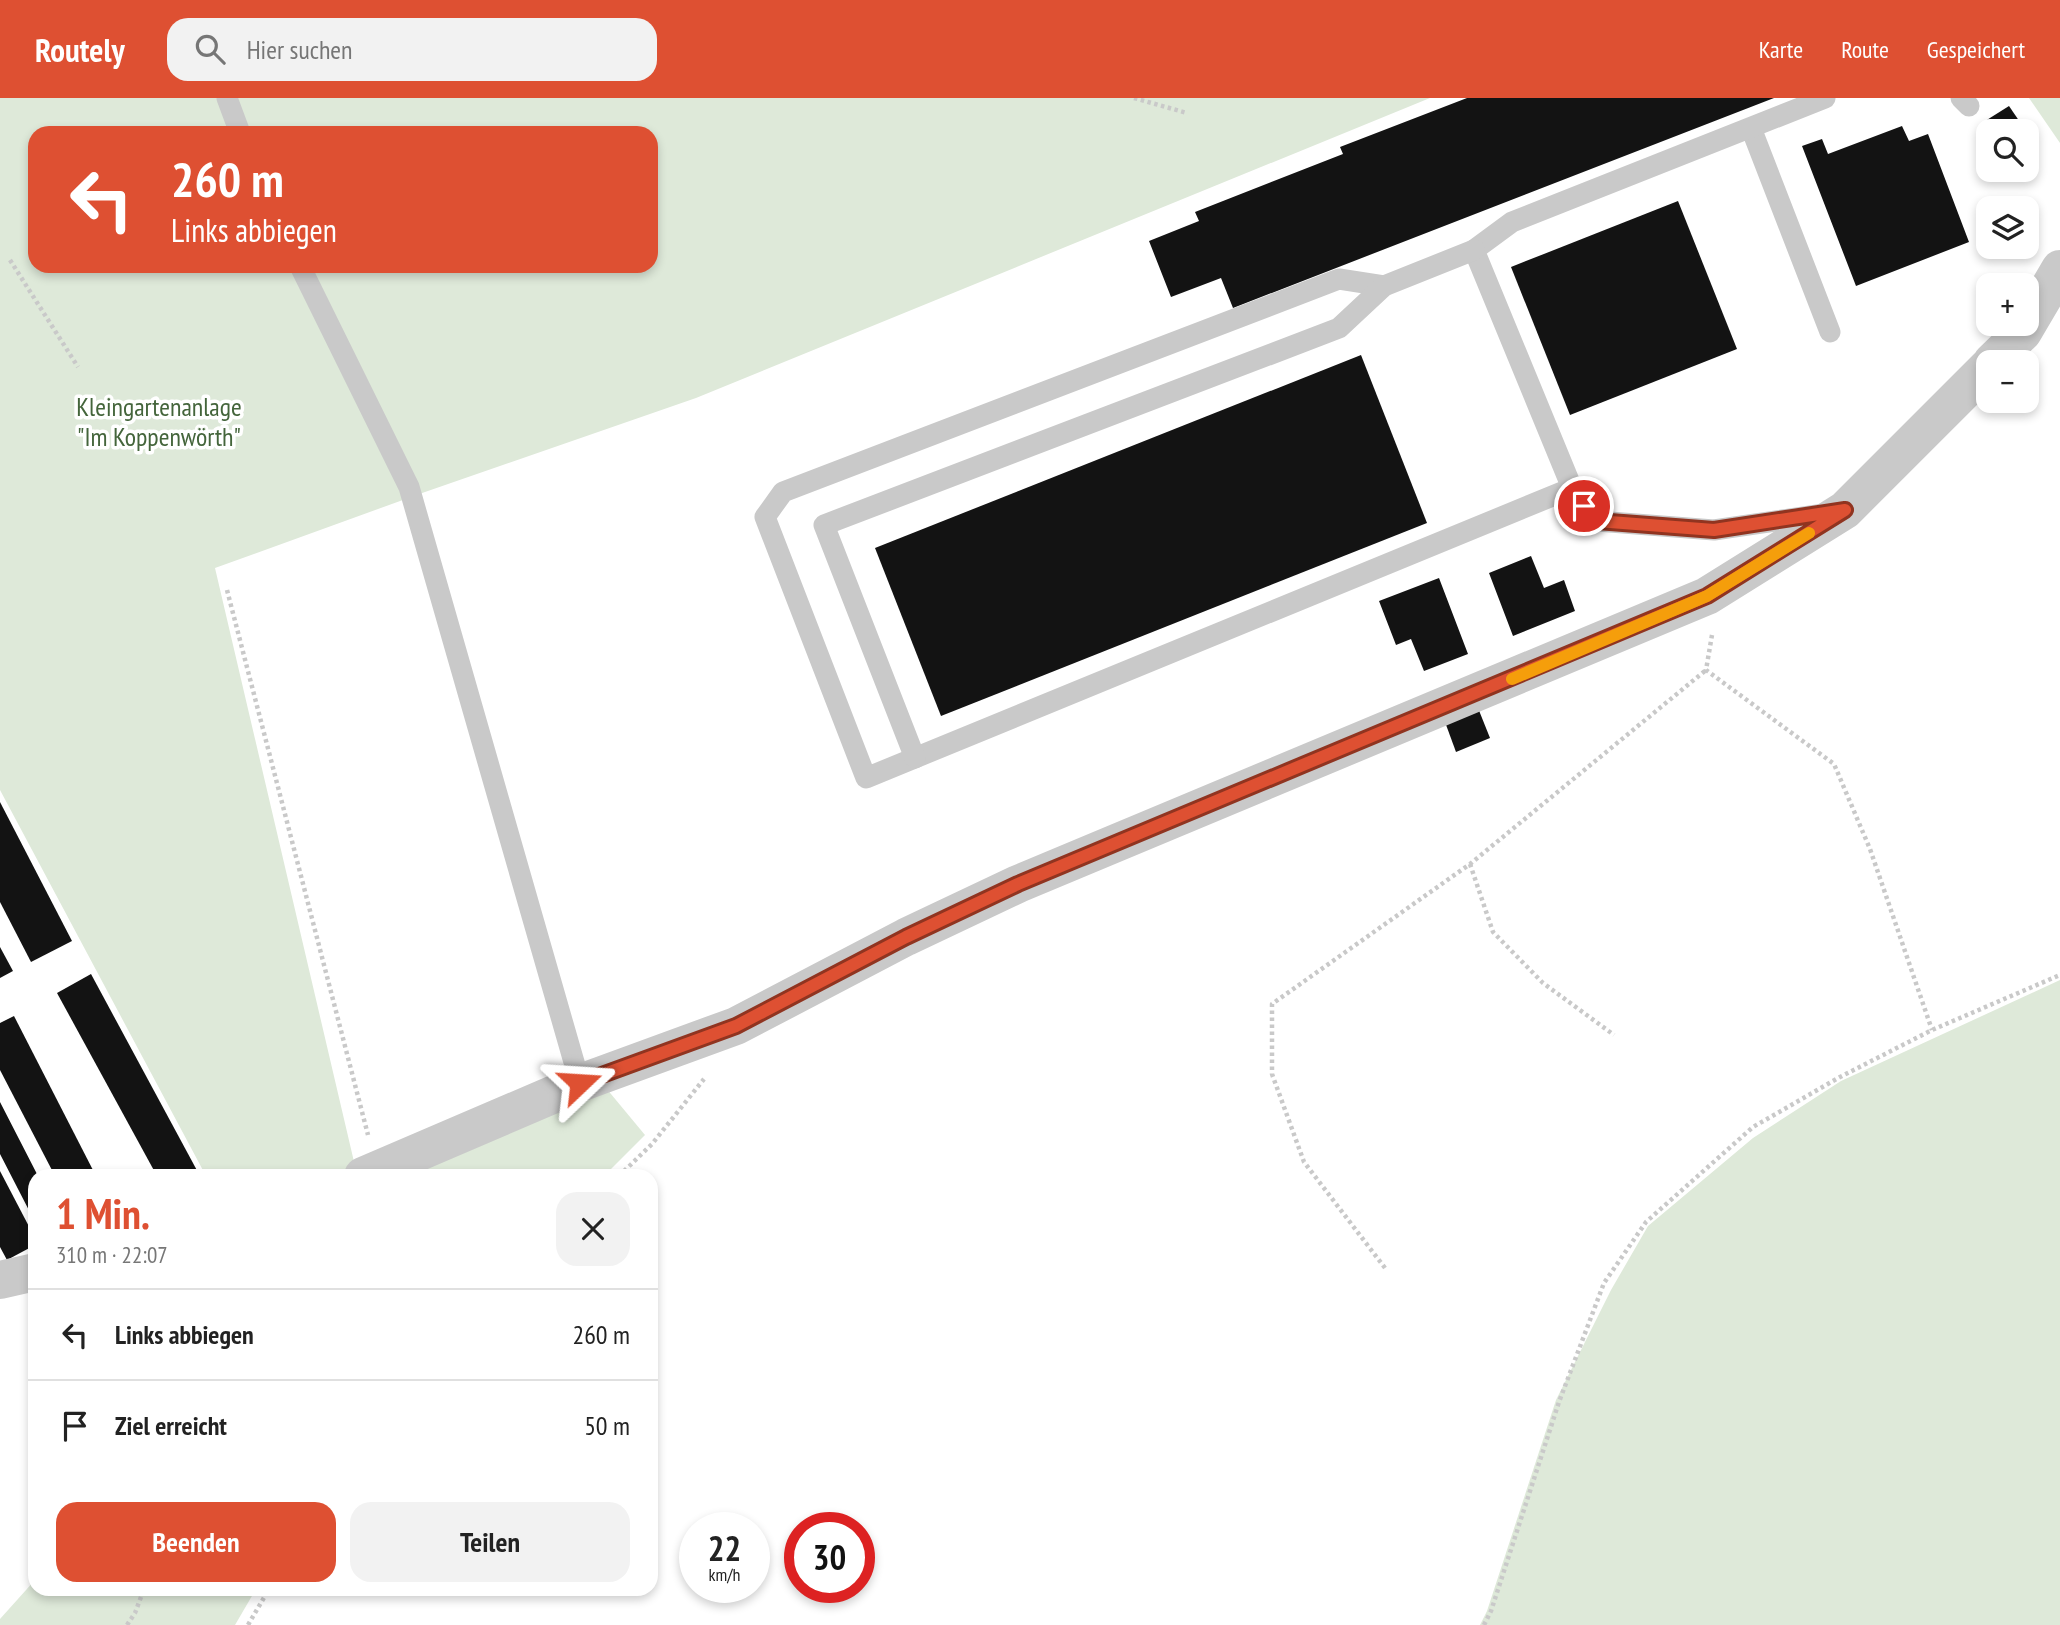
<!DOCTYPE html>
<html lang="de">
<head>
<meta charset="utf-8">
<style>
	:root { --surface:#fff; --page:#f2f2f2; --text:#222; --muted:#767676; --line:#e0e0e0; --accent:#de5032 }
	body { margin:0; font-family:"PT Sans Narrow",sans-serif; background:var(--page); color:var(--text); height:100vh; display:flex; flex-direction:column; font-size:26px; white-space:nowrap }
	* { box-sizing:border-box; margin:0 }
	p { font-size:23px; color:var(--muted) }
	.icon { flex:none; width:38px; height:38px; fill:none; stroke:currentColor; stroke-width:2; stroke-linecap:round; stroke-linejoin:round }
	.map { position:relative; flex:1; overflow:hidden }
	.sheet { position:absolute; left:28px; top:1071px; width:630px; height:427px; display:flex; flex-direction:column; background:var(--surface); border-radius:21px; box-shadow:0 4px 10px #0003 }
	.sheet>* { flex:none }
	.top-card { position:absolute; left:28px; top:28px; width:630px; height:147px; border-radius:21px; box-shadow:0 4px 10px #0003; background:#de5032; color:#fff; overflow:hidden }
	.tools { position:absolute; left:1976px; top:21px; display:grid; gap:14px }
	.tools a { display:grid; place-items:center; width:63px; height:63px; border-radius:14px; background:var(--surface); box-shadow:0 4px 10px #0003; font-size:35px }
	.speed { position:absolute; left:679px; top:1414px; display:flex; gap:14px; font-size:35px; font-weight:700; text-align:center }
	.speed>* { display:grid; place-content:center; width:91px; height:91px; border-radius:50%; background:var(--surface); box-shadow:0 4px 10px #0003; line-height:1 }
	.speed small { font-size:18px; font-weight:400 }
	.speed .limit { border:10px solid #d22; background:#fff; color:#111 }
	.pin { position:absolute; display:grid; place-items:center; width:60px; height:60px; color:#fff; margin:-30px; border:4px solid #fff; border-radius:50%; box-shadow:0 2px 7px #0007 }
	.me { position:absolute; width:77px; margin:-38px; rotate:70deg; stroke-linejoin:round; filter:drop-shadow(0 0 5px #0008) }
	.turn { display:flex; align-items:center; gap:24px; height:147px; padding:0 28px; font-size:32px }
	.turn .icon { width:91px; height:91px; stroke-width:2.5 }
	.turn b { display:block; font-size:49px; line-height:60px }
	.round { display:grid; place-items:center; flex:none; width:74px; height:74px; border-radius:21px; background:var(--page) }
	.headline { display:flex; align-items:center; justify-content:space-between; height:119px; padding:0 28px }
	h1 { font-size:42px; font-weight:600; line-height:52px; color:var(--accent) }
	.cta { display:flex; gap:14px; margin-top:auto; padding:14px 28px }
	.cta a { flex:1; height:80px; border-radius:21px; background:var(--accent); color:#fff; font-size:28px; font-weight:600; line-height:80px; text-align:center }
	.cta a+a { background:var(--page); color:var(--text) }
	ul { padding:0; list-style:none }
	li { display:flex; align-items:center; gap:21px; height:91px; padding:0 28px; border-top:2px solid var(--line) }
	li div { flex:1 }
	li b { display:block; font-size:26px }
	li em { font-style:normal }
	header { display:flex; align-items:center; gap:42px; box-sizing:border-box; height:98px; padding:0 35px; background:var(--accent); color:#fff }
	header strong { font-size:33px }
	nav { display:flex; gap:38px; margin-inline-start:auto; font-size:24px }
	.search { width:490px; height:63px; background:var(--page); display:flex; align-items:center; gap:18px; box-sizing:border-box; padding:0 24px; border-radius:21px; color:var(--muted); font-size:26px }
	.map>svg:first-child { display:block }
</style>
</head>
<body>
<header>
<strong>Routely</strong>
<div class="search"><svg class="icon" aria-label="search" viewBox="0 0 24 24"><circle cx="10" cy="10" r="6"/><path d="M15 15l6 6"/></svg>Hier suchen</div>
<nav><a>Karte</a><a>Route</a><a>Gespeichert</a></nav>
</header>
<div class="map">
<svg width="2060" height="1527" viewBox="0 0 2060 1527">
	<rect width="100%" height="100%" fill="#fff"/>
	<!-- green -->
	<g fill="#dee9d9" fill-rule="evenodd">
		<path d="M 0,0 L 1430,0 L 696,300 L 425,394 L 215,470 L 355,1068 L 327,1078 L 206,1078 L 0,692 ZM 35,35 L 651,35 L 651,168 L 35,168 Z"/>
		<path d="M 2029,0 L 2060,0 L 2060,45 Z"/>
		<path d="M 2060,882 L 2060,1527 L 1480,1527 L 1487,1513 L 1556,1302 L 1611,1192 L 1648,1128 L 1753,1040 L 1841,983 Z"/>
		<path d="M 601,984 L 645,1037 L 604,1078 L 399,1078 Z"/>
		<path d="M 35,1482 L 35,1491 L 256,1491 L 235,1527 L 0,1527 L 0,1521 Z"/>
	</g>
	<!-- building -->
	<g fill="#131313">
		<path d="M 1467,0 L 1774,0 L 1233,210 L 1221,180 L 1171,199 L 1149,143 L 1199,123 L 1195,114 L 1343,56 L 1340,49 Z"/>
		<path d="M 2009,8 L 2026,33 L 1988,33 L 1982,25 Z"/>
		<path d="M 1902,28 L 1909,43 L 1928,36 L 1969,144 L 1856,188 L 1802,48 L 1822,41 L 1828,56 Z"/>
		<path d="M 1678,103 L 1737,251 L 1570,317 L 1511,169 Z"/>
		<path d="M 1361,257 L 1427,425 L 941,618 L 875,450 Z"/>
		<path d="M 1531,458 L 1544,490 L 1564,482 L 1575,513 L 1513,538 L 1489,475 Z"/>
		<path d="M 1439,480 L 1468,556 L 1424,573 L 1411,541 L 1396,547 L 1379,503 Z"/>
		<path d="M 1478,610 L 1490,640 L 1456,654 L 1445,624 Z"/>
		<path d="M 0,704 L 72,843 L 31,864 L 0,804 Z"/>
		<path d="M 0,849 L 13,873 L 0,880 Z"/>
		<path d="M 91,876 L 200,1078 L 157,1078 L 57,895 Z"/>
		<path d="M 14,918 L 96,1078 L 55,1078 L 0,972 L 0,925 Z"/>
		<path d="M 0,1004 L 38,1078 L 35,1078 L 35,1124 L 0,1056 Z"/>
		<path d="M 0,1073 L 35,1140 L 35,1147 L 7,1162 L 0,1149 Z"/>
	</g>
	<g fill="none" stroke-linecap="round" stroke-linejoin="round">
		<!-- path -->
		<g stroke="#c9c9c9" stroke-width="4.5" stroke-dasharray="3.5 3.5" stroke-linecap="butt">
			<path d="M 1134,0 L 1187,15"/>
			<path d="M 10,162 L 78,269"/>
			<path d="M 227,492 L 368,1037"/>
			<path d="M 1712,537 L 1706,572 L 1834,666 L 1870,751 L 1932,932"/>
			<path d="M 1470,766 L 1493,834 L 1543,885 L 1614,937"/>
			<path d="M 619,1078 L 652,1046 L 704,981"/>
			<path d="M 1385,1170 L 1304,1064 L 1272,976 L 1272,906 L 1470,766 L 1706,572"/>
			<path d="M 127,1527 L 135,1515 L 144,1491"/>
			<path d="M 248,1527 L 269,1491"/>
			<path d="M 1484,1527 L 1491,1513 L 1559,1304 L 1604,1185 L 1646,1124 L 1753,1029 L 1840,979 L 1932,932 L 2060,877"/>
		</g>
		<!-- lane -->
		<g stroke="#c9c9c9" stroke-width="21">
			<path d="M 227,0 L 240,35"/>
			<path d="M 1961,0 L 1969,8"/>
			<path d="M 1751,30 L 1830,234"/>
			<path d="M 300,168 L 409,389 L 580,985"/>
			<path d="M 1384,188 L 1339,181 L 783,394 L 765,419 L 866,680 L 1572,390"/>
			<path d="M 1824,416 L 1714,432 L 1597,423 L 1572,390 L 1474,152 L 1512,124 L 1825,0"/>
			<path d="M 915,660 L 824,427 L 1339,230 L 1384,188 L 1474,152"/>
		</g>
		<!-- street -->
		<g stroke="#c9c9c9" stroke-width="38">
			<path d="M 1992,264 L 2023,234 L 2060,171"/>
			<path d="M 363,1078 L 580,985 L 736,928 L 906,839 L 1018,786 L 1707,498 L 1845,412 L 1988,269"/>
			<path d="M 0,1182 L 35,1174"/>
		</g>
	</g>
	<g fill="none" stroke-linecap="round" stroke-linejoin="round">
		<defs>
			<path id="route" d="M 580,985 L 736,928 L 906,839 L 1018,786 L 1707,498 L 1845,412 L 1714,432 L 1597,423 L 1584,408"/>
		</defs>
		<!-- route casing -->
		<use href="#route" stroke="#903420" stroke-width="18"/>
		<!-- route -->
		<use href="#route" stroke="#de5032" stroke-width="12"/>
		<!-- slow -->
		<path stroke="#f59e0b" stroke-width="12" d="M 1512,581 L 1707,498 L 1809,435"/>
	</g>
	<g text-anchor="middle" stroke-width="7" stroke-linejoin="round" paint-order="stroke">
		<!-- park labels -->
		<g font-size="26" fill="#44653b" stroke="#fff">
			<text x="159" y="318">Kleingartenanlage<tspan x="159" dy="30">"Im Koppenwörth"</tspan></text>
		</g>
	</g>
</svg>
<div class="tools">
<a><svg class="icon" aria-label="search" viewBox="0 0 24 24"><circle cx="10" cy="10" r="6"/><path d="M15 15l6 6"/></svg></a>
<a><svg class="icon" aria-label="layers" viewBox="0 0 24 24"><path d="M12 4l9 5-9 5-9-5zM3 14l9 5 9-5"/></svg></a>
<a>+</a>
<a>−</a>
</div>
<div class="speed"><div>22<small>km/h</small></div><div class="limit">30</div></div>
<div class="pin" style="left:1584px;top:408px;background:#d93025"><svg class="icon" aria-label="arrive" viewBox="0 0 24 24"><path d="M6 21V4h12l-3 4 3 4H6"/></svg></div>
<svg class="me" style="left:580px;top:985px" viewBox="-20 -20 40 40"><path d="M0-17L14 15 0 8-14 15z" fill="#de5032" stroke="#fff" stroke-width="4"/></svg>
<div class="top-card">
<div class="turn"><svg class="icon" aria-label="left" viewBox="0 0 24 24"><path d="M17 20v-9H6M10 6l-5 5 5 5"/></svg><div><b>260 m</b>Links abbiegen</div></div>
</div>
<section class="sheet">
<div class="headline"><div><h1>1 Min.</h1><p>310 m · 22:07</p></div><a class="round"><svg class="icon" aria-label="close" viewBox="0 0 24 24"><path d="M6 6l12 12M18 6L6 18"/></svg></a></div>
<ul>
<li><svg class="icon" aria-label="left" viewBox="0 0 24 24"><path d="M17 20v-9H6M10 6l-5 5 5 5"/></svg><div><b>Links abbiegen</b></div><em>260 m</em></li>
<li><svg class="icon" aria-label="arrive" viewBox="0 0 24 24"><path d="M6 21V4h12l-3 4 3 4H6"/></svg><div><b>Ziel erreicht</b></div><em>50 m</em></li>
</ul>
<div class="cta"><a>Beenden</a><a>Teilen</a></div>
</section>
</div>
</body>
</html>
